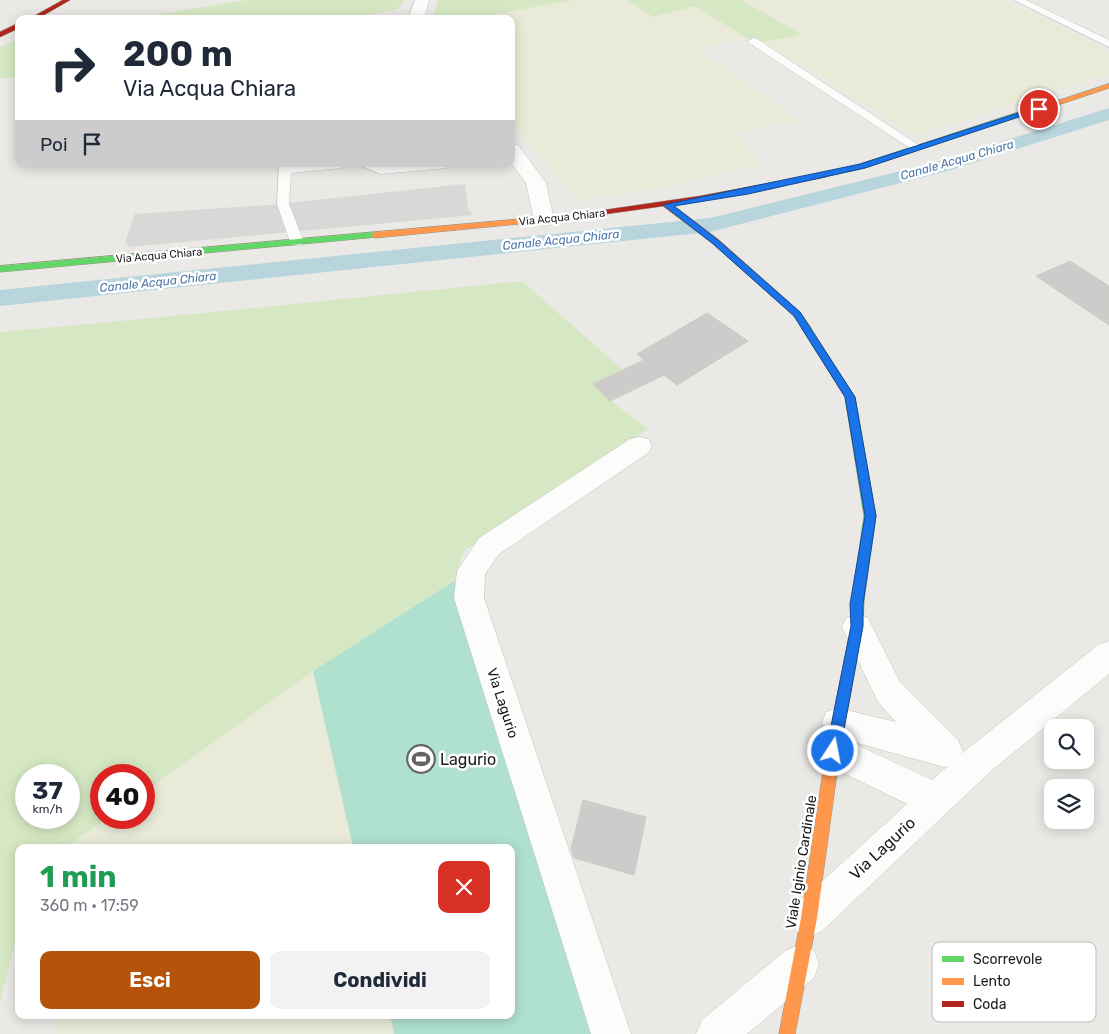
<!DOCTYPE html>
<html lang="it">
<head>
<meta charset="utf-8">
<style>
	:root { --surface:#fff; --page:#f2f2f3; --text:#1f2937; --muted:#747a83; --accent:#b45309 }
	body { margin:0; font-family:Rubik,sans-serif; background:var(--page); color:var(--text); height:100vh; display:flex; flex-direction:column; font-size:19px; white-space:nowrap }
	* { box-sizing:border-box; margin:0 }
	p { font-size:16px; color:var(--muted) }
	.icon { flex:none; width:28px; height:28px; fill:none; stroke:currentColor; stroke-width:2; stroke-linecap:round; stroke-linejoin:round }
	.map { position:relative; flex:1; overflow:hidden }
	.panel { position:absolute; left:15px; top:844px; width:500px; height:175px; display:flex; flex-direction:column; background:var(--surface); border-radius:10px; box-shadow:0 2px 12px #0003 }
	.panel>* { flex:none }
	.guide { position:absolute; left:15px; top:15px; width:500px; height:152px; border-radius:10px; box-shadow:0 2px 12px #0003; background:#fff; color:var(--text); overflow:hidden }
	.buttons { position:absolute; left:1044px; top:719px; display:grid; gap:10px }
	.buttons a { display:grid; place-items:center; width:50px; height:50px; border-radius:10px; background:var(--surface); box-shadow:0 2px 12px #0003; font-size:25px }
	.speed { position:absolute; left:15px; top:764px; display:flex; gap:10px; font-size:25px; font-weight:700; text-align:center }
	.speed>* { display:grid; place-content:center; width:65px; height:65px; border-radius:50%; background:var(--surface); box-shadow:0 2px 12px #0003; line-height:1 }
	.speed small { font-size:12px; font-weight:400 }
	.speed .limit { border:8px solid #d22; background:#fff; color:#111 }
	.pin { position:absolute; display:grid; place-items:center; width:42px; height:42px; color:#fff; margin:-21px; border:2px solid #fff; border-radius:50%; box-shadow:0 1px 5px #0007 }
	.me { position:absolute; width:55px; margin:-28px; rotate:11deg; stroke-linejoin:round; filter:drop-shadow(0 0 4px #0008) }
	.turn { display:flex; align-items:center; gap:18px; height:105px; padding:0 25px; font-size:22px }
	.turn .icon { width:65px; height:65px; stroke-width:2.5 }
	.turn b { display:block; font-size:35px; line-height:42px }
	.then { display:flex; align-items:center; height:48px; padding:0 25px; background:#0003; gap:10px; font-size:19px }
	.round { display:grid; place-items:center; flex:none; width:52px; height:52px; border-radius:10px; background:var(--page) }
	.summary { display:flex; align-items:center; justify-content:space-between; height:85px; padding:0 25px }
	h1 { font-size:30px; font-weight:700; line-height:38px; color:#1e9e55 }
	.cta { display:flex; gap:10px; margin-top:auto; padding:10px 25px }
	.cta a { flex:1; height:58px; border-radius:10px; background:var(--accent); color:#fff; font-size:20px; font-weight:700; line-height:58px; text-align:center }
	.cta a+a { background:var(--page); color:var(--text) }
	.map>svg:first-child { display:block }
</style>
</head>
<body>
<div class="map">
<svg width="1109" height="1034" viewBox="0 0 1109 1034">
	<rect width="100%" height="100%" fill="#eae9e5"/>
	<!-- religious -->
	<path fill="#d8d8d6" d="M 465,184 L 468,209 L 474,215 L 129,247 L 125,242 L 135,214 L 269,205 Z"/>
	<!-- farmland -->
	<g fill="#e9ebd8">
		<path d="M 574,0 L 627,0 L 653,17 L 695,6 L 745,37 L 698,49 L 800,121 L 734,132 L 763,165 L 642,191 L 577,200 L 511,122 L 511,19 L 467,19 Z"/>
		<path d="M 741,0 L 1004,0 L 1109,52 L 1109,74 L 914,136 L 765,42 L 801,33 Z"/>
		<path d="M 313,671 L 353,847 L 66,848 L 108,818 L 144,818 L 144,792 Z"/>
		<path d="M 57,1015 L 390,1015 L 394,1034 L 58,1034 Z"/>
	</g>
	<!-- grass -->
	<g fill="#d6e8c3" fill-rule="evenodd">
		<path d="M 245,0 L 405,0 L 398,9 L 348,19 L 132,19 Z"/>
		<path d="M 438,0 L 574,0 L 467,19 L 432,19 Z"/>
		<path d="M 627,0 L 741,0 L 801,34 L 765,42 L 745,37 L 695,6 L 653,17 Z"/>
		<path d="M 19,38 L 19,76 L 0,79 L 0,47 Z"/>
		<path d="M 522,281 L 623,370 L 593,384 L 611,401 L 648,429 L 464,551 L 454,581 L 313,671 L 144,792 L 144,775 L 101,775 L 101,818 L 108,818 L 66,847 L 19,848 L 19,925 L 0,1003 L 0,332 C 174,317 348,298 522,281 ZM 26,775 L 69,775 L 69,818 L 26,818 Z"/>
	</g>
	<!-- pitch -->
	<path fill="#b0e1ce" d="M 454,581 L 594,1034 L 394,1034 L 390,1015 L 511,1015 L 511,848 L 353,847 L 313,671 Z"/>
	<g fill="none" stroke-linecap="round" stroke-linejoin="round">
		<!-- canal -->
		<path fill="#b8d5dd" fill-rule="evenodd" d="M 1109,108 L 1109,120 L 947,171 L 710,232 L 0,306 L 0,290 L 710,218 L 933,163 Z"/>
	</g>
	<!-- building -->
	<g fill="#ceccca" stroke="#cdcac6">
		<path d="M 1070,261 L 1109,286 L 1109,325 L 1036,276 Z"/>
		<path d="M 707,313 L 748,341 L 677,385 L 664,375 L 610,401 L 593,384 L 644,360 L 637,354 Z"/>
		<path d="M 583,800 L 646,817 L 634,875 L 574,858 L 571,849 Z"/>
	</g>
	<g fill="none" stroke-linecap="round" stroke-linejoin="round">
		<defs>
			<g id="lane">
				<path d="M 1014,0 L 1026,0 L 1109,40 L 1109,47 Z"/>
				<path d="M 753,38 L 757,39 L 923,148 L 917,152 L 913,150 L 749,43 L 748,41 Z"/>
				<path d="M 279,164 L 291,164 L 291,166 L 347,164 L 341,168 L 291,173 L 289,204 L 304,242 L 302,245 L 292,245 L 290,242 L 277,204 Z"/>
				<path d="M 356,164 L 373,164 L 382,166 L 452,164 L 446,168 L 381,174 Z"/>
			</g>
			<g id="street">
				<path d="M 415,0 L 429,0 L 424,19 L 408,19 Z"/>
				<path d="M 511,144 L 518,145 L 546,183 L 554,220 L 551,224 L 544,226 L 537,224 L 534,220 L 526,183 L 511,162 Z"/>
				<path d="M 639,437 L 648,439 L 652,446 L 648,453 L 499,554 L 485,574 L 484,598 L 631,1034 L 591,1034 L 454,598 L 457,571 L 479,538 L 630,439 Z"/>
				<path d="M 857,614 L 868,618 L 900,682 L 958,740 L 963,751 L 961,754 L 1098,645 L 1109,641 L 1109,674 L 991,771 L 822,931 L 809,937 L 796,931 L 790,918 L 796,905 L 907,804 L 821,762 L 816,751 L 821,740 L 832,736 L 826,734 L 822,723 L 826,712 L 838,708 L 896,722 L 878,702 L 842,627 L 846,618 ZM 846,740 L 944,767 L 948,766 L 932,780 Z"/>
				<path d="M 800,945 L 814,950 L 819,964 L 814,978 L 747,1034 L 696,1034 L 702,1020 L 786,950 Z"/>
			</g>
			<g id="fast">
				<path d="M 1025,110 L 1032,112 L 865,168 L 823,177 L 819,175 L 860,164 Z"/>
				<path d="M 375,232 L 379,235 L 378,237 L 0,272 L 0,266 Z"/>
				<path d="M 807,326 L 810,327 L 855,397 L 876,516 L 864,600 L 862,604 L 858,605 L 854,604 L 852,600 L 864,516 L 845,397 L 802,329 Z"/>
			</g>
			<g id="slow">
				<path d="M 1109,84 L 1109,88 L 1031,114 L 1024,112 Z"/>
				<path d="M 664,203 L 670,203 L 718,239 L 800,312 L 812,329 L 810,331 L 804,331 L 794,316 L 712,243 L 664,207 Z"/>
				<path d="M 577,214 L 581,216 L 580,218 L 375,238 L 371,235 L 375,232 Z"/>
				<path d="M 858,595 L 862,596 L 864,600 L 863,627 L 840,751 L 817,918 L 795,1034 L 779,1034 L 801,918 L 826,751 L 851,627 L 852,600 L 854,596 Z"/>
			</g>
			<g id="jam">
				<path d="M 63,0 L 70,0 L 37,19 L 29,19 Z"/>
				<path d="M 19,23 L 19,28 L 0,37 L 0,32 Z"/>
				<path d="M 823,173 L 826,173 L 826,177 L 700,201 L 577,218 L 573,216 L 577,214 L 700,196 Z"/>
			</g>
		</defs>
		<!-- lane casing -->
		<use href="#lane" stroke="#c3c2c1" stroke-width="1"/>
		<!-- street casing -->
		<use href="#street" stroke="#c3c2c1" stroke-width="1"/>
		<!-- fast casing -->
		<use href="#fast" stroke="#91937e" stroke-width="1"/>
		<!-- slow casing -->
		<use href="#slow" stroke="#91937e" stroke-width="1"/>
		<!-- jam casing -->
		<use href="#jam" stroke="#91937e" stroke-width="1"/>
		<!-- lane -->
		<use href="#lane" fill="#fcfcfb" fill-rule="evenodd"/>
		<!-- street -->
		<use href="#street" fill="#fcfcfb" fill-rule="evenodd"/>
		<!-- fast -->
		<use href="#fast" fill="#63d668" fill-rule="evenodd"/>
		<!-- slow -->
		<use href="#slow" fill="#ff974d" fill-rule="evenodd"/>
		<!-- jam -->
		<use href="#jam" fill="#b3261e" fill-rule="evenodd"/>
	</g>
	<!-- route -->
	<path fill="#1a73e8" stroke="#114b97" d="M 1037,107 L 1043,109 L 865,168 L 748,194 L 674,206 L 718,240 L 800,312 L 855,397 L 876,516 L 863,604 L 863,626 L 840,751 L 838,756 L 833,757 L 828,756 L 826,751 L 851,626 L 850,604 L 865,516 L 845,397 L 794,316 L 712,243 L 663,205 L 860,164 Z"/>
	<!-- icons -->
	<defs>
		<symbol id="stadium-ring" viewBox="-11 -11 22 22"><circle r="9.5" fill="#fff" stroke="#646462" stroke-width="1.5"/><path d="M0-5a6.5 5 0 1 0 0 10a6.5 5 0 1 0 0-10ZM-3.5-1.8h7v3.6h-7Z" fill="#646462"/></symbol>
	</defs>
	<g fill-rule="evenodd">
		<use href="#stadium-ring" x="405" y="743" width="32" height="32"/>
	</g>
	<g text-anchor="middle" stroke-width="5" stroke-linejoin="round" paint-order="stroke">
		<!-- far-street labels -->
		<g font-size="11" fill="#1c1c1c" stroke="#fff">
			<text transform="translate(562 217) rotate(-6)" y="4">Via Acqua Chiara</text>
			<text transform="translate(159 255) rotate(-5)" y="4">Via Acqua Chiara</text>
		</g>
		<!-- far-water labels -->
		<g font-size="12" font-style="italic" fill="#4c77a8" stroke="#fff">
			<text transform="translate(957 160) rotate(-16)" y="4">Canale Acqua Chiara</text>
			<text transform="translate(561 240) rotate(-6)" y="4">Canale Acqua Chiara</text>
			<text transform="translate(158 282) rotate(-6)" y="4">Canale Acqua Chiara</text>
		</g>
		<!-- street labels -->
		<g font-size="14" fill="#1c1c1c" stroke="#fff">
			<text transform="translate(503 703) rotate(72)" y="5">Via Lagurio</text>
			<text transform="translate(801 862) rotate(-81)" y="5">Viale Iginio Cardinale</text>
		</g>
		<!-- near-poi labels -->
		<g font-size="16" fill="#1c1c1c" stroke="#fff" text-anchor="start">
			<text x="440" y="765">Lagurio</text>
		</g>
		<!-- near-street labels -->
		<g font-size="16" fill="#1c1c1c" stroke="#fff">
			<text transform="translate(882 848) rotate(-43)" y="6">Via Lagurio</text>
		</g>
	</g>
	<!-- legend -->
	<rect x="932" y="942" width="164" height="80" rx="8" fill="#fff" stroke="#bbb" stroke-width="1"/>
	<rect x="942" y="956" width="22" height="6" fill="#63d668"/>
	<rect x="942" y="978" width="22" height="7" fill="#ff974d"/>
	<rect x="942" y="1001" width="22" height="6" fill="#b3261e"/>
	<g font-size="14" fill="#1c1c1c">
		<text x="973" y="964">Scorrevole</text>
		<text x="973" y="986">Lento</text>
		<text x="973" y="1009">Coda</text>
	</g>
</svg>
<div class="buttons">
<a><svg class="icon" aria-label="search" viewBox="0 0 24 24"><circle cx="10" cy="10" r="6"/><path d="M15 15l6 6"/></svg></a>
<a><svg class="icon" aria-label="layers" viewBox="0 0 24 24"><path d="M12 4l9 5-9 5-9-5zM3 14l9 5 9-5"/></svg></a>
</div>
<div class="speed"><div>37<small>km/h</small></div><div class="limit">40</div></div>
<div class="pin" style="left:1039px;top:109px;background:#d93025"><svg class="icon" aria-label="arrive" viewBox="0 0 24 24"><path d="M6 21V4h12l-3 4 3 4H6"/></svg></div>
<svg class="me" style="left:833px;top:751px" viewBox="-20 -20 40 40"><circle r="17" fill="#1a73e8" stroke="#fff" stroke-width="3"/><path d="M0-11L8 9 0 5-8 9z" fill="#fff"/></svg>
<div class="guide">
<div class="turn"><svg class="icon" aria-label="right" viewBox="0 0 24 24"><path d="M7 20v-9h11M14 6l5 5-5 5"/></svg><div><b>200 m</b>Via Acqua Chiara</div></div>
<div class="then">Poi<svg class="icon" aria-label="arrive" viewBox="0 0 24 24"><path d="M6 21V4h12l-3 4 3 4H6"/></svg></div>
</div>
<section class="panel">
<div class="summary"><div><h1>1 min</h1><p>360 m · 17:59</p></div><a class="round" style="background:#d93025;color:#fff"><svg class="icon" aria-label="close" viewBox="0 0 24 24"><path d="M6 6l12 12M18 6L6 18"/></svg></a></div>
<div class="cta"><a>Esci</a><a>Condividi</a></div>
</section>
</div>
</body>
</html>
